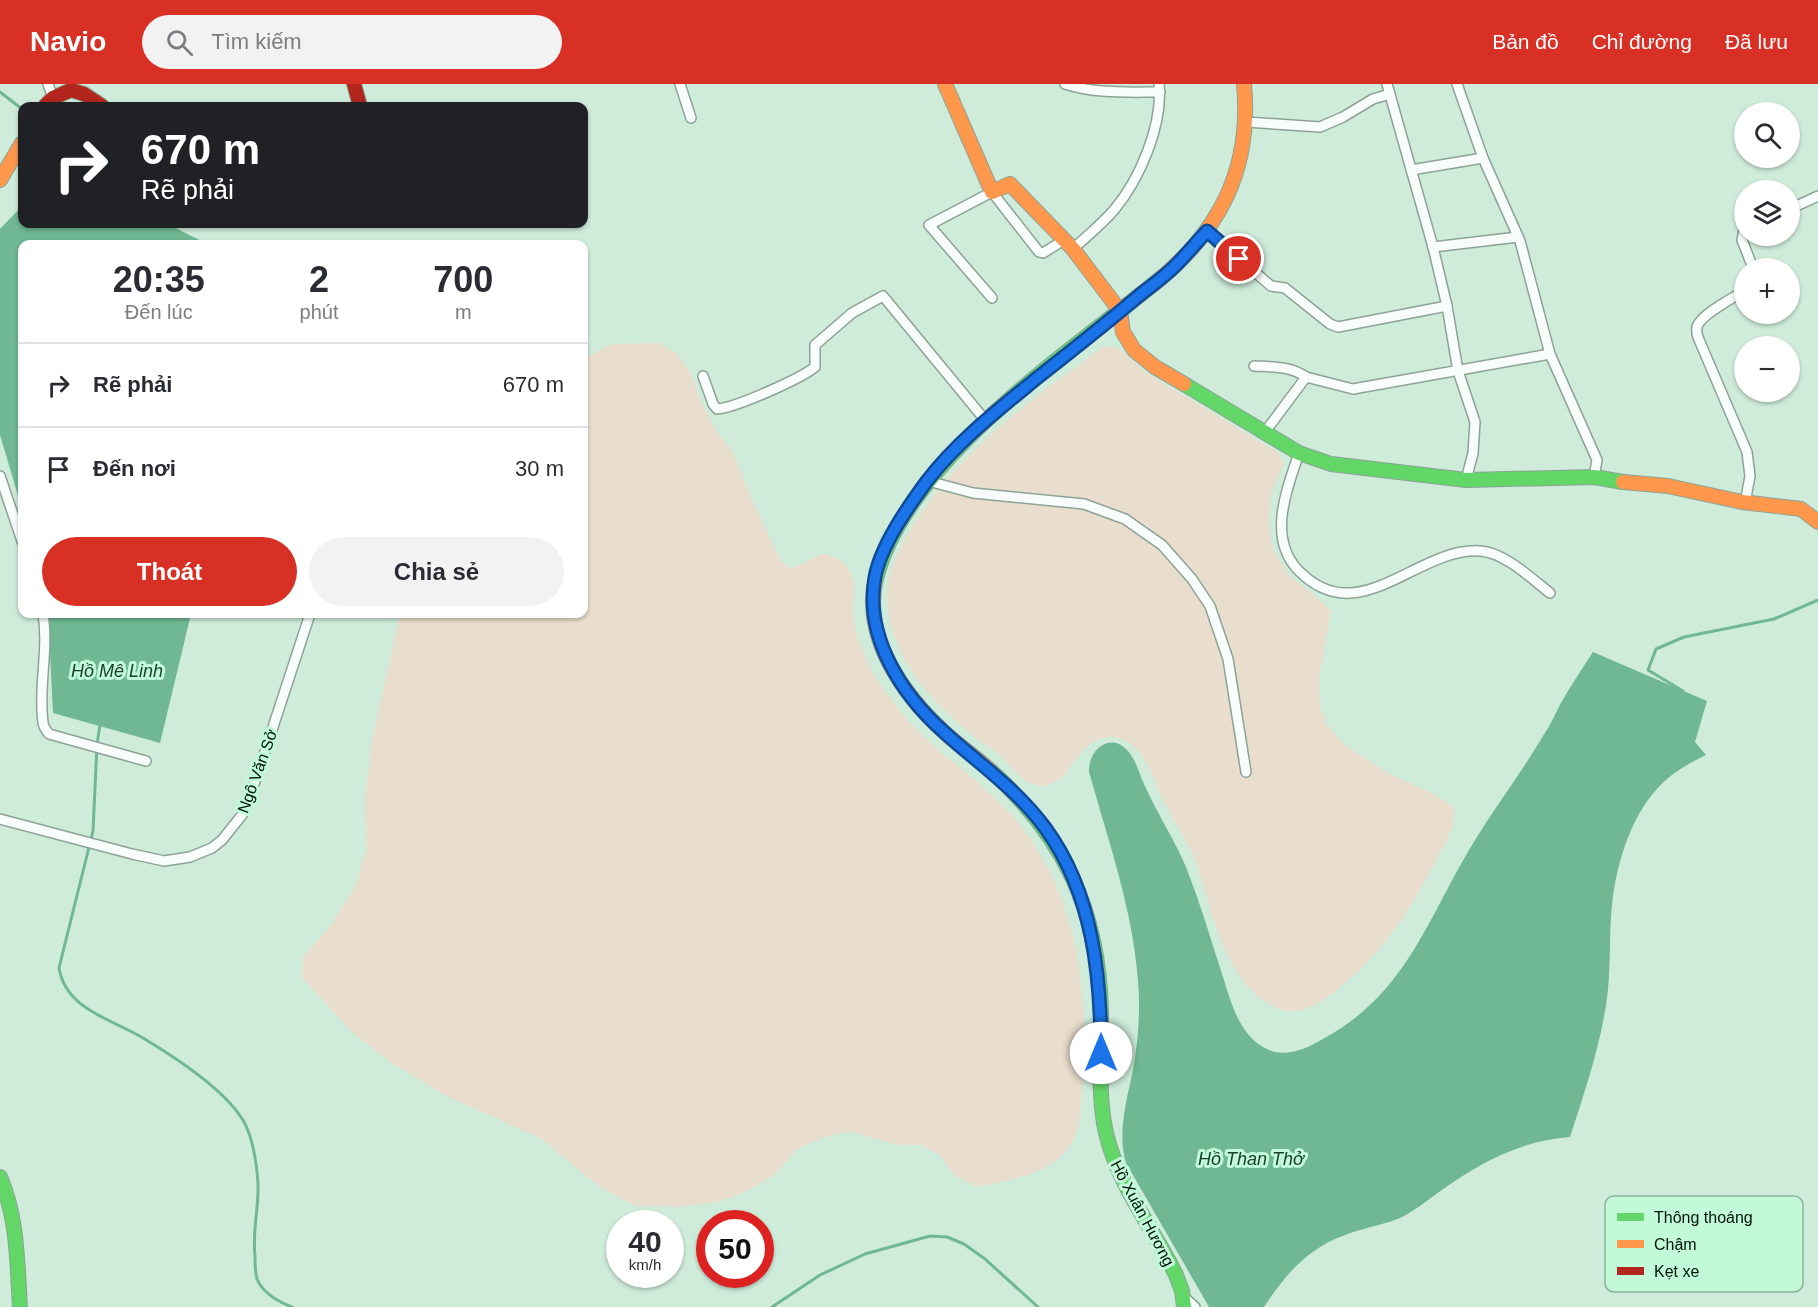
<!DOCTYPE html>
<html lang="vi">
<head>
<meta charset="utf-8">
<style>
	:root { --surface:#fff; --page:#f2f2f3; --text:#2b2b33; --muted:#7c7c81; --line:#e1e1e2; --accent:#d93025 }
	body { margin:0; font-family:Helvetica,sans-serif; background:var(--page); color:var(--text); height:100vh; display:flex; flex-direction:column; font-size:22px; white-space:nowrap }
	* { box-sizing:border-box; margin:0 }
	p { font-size:20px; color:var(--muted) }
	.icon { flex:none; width:33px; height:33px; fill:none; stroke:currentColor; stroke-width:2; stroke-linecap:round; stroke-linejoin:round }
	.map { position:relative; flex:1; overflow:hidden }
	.drawer { position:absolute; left:18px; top:156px; width:570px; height:378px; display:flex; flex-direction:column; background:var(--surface); border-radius:12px; box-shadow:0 2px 4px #0004 }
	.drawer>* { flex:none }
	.guide { position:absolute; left:18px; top:18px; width:570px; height:126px; border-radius:12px; box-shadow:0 2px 4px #0004; background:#202124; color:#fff; overflow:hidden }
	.tools { position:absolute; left:1734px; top:18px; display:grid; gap:12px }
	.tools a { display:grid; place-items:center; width:66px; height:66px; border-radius:50%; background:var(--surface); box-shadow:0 2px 4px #0004; font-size:30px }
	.speed { position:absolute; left:606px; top:1126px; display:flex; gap:12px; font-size:30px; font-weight:700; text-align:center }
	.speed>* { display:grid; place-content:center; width:78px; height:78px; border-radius:50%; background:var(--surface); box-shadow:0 2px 4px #0004; line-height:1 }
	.speed small { font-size:15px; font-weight:400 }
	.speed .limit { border:9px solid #d22; background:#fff; color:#111 }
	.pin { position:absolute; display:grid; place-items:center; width:51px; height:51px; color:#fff; margin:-26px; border:3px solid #fff; border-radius:50%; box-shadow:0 2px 6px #0007 }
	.me { position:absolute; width:66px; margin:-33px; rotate:0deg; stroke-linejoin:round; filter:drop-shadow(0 0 4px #0008) }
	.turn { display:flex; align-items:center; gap:21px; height:126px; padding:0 24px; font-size:27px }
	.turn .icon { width:78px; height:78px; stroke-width:2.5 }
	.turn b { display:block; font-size:42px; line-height:51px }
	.eta { display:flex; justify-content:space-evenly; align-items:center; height:102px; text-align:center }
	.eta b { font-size:36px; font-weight:800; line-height:42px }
	.action { display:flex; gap:12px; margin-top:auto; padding:12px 24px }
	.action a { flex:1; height:69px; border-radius:36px; background:var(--accent); color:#fff; font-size:24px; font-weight:800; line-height:69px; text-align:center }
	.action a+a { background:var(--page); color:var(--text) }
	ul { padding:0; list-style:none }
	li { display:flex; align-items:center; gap:18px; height:84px; padding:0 24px; border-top:2px solid var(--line) }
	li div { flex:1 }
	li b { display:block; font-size:22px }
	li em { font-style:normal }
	header { display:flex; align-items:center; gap:36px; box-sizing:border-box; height:84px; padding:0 30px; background:var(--accent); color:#fff }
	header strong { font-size:28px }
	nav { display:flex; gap:33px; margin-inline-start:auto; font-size:21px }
	.search { width:420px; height:54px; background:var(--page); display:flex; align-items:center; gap:15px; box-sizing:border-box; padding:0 21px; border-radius:33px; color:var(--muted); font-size:22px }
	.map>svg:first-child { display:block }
</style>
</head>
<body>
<header>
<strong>Navio</strong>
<div class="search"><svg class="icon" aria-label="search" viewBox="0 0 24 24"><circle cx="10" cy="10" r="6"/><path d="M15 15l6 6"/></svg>Tìm kiếm</div>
<nav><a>Bản đồ</a><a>Chỉ đường</a><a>Đã lưu</a></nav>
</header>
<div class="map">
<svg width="1818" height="1223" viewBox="0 0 1818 1223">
	<rect width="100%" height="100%" fill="#cfecdb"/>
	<!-- green -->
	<g fill="#e9ddcd">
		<path d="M 659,259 L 677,270 L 691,290 L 699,313 L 716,346 L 734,370 L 751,414 L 781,477 L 791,485 L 824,469 C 830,472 840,474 844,479 C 862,498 849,521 855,543 C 862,568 872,592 889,612 C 899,625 909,639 921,650 C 953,681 990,704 1018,738 C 1077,811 1089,906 1083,996 C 1081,1017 1083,1040 1072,1058 C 1054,1090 1009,1097 976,1103 L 953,1090 L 941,1072 L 921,1061 L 896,1061 L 851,1047 L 825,1053 L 797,1065 L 777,1089 L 745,1108 L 718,1118 L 678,1123 L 636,1122 L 601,1104 L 540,1054 L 446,1012 L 389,977 L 352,948 L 302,894 L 303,873 L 331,841 L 355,803 L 366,768 L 365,712 L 373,652 L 400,530 L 584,530 L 584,275 L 612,260 Z"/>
		<path d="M 1103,263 L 1117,263 L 1145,288 L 1277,368 L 1284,379 L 1271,411 L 1269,433 L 1272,463 L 1288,491 L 1314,511 L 1331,527 L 1319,595 L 1320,621 L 1327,641 L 1345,661 L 1389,690 L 1432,709 L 1455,724 C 1454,730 1454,737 1452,744 C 1449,755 1440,768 1435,778 C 1415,816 1395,851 1365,880 C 1350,895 1323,921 1302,926 C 1288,930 1277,925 1266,918 C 1219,886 1213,823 1194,774 C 1187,756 1175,740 1166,722 C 1156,704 1151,680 1136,665 C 1123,651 1104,649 1089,661 C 1074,673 1064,702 1041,702 C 1024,702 1012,683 1000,672 C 987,661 972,652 959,640 C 919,605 882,557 888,500 C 890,484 899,466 907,452 C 952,372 1030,316 1103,263 Z"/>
	</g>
	<!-- water -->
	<g fill="#6fb893">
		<path d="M 22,122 L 22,140 L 168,140 L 207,160 L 22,160 L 22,425 L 0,351 L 0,145 Z"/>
		<path d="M 48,530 L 191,530 L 160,659 L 53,629 Z"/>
		<path d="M 1593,568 L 1707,617 L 1695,658 L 1706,671 C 1698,675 1690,679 1682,684 C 1639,710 1620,764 1613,812 C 1608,848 1612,885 1606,921 C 1599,966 1584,1010 1570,1053 C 1528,1056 1490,1073 1455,1097 C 1439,1107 1423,1121 1406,1131 C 1387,1141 1365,1143 1345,1151 C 1308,1164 1285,1191 1264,1223 L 1209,1223 L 1126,1079 C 1115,1041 1132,1004 1136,966 C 1139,945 1140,919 1138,897 C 1133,826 1108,756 1089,688 C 1088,666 1110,647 1128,667 C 1136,676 1139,689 1144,700 C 1157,730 1176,757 1188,788 C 1201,822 1211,856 1222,890 C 1229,911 1234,933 1248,950 C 1254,958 1264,965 1275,968 C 1293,971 1307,964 1323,955 C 1404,911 1425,841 1469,766 C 1492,727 1520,691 1543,652 C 1550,642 1555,630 1561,619 C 1571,601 1582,585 1593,568 Z"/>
	</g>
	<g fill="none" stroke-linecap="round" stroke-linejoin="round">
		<!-- stream -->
		<g stroke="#6fb893" stroke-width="3">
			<path d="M 0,8 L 22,25"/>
			<path d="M 1683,607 L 1648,586 L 1656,565 L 1684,553 L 1774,535 L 1818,516"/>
			<path d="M 100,641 L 97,660 L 93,747 L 59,884 C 66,926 112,935 143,954 C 173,972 226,1006 244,1038 C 253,1054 257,1081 258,1100 C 259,1124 252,1148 255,1172 C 255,1179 255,1189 257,1195 C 263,1209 279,1218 292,1223"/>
			<path d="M 772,1223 L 820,1191 L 865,1170 L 930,1152 L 947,1153 L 964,1160 L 985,1175 L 1038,1223"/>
		</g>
		<defs>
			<g id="street">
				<path d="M 48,0 L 53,14"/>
				<path d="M 680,0 L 691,34"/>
				<path d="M 1065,0 C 1096,10 1128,8 1160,8"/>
				<path d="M 1387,0 L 1433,163 L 1447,222 L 1458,287 L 1475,338 L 1473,369 L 1466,396"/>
				<path d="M 1457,0 L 1483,74 L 1520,157 L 1550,270 L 1597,376 L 1594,393"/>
				<path d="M 1246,38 L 1320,43 L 1343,33 L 1373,15 L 1390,10"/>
				<path d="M 1411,86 L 1483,74"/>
				<path d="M 1790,125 L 1818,112"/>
				<path d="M 1744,146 L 1742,156 L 1753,184"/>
				<path d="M 1207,147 L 1271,202 L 1285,204 L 1330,240 L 1338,243 L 1447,222"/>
				<path d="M 1433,163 L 1518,153"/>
				<path d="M 1073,165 C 1087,152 1102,140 1114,126 C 1140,95 1163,41 1159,0"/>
				<path d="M 1744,207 C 1733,214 1700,231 1697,243 C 1696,248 1698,254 1700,258 L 1747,368 L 1750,392 L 1745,419"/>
				<path d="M 992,214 L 929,141 L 992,108 L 1039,168 L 1043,169 L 1064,156"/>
				<path d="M 1254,282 C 1271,283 1291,282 1306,293 L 1353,305 L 1550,270"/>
				<path d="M 703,292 L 713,320 L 717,325 C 735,324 800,295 815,283 L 815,261 L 852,229 L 883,212 L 985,336"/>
				<path d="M 1265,348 L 1306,293"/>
				<path d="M 1299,369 C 1287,405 1267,453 1298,486 C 1359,549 1416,463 1480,467 C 1504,468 1532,495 1550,509"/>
				<path d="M 0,392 L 22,457"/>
				<path d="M 928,397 L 973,409 L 1084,420 L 1125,435 L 1162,461 L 1192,495 L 1210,522 L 1228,575 L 1246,688"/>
				<path d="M 43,530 C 49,566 38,603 43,638 C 43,643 46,646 49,650 L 146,677"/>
				<path d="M 0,735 L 132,770 L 164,777 L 190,773 L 212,764 L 222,756 L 242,731 L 257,692 L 310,530"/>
				<path d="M 1184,1213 L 1195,1223"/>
			</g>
			<g id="fast">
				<path d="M 1184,300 L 1299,369 L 1331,380 L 1466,396 L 1594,393 L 1623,398"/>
				<path d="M 875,499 C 901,381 1064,272 1155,199"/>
				<path d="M 991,687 C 1064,752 1099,828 1101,927 C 1102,967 1097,1009 1106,1049 C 1118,1101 1153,1144 1176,1191 L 1182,1207 L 1184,1223"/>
				<path d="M 0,1093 C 18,1135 17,1178 20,1223"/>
			</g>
			<g id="slow">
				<path d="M 945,0 L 992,108 L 1010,100 L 1073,165 L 1120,227 L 1123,248 L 1134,266 L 1155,283 L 1184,300"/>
				<path d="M 0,96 L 22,59"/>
				<path d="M 1155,199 C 1220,147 1252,85 1244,0"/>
				<path d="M 1623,398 L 1668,402 L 1742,418 L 1801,425 L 1818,438"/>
				<path d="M 875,499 C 864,556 904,611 944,648 C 959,662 976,673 991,687"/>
			</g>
			<g id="jam">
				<path d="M 354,0 L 360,22"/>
				<path d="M 45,22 L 53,14 L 71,6 L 84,10 L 102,22"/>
			</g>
		</defs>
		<!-- street casing -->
		<use href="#street" stroke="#8ca396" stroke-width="12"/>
		<!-- fast casing -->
		<use href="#fast" stroke="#8ca396" stroke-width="16"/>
		<!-- slow casing -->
		<use href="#slow" stroke="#8ca396" stroke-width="16"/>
		<!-- jam casing -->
		<use href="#jam" stroke="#8ca396" stroke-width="16"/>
		<!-- street -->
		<use href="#street" stroke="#f8fcfa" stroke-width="9"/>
		<!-- fast -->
		<use href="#fast" stroke="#63d668" stroke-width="14"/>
		<!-- slow -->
		<use href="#slow" stroke="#ff974d" stroke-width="14"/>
		<!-- jam -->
		<use href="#jam" stroke="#b3261e" stroke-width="14"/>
	</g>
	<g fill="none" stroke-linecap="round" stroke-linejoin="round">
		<defs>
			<path id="route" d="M 1101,969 C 1101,892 1093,810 1046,745 C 1018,706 979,680 944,648 C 901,610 864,552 875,493 C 881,461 908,423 927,397 C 958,357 998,326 1037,294 C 1070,268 1103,242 1135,215 C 1148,204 1163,194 1175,182 C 1186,171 1196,159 1207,147 L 1239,175"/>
		</defs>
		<!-- route casing -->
		<use href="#route" stroke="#114b97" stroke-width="15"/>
		<!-- route -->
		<use href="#route" stroke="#1a73e8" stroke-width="10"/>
	</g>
	<g text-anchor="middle" stroke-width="6" stroke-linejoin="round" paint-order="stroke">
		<!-- street labels -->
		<g font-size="16" fill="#011308" stroke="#c2f9d9">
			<text transform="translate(257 687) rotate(-70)" y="6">Ngô Văn Sở</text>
			<text transform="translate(1143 1129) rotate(62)" y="6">Hồ Xuân Hương</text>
		</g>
		<!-- water labels -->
		<g font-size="18" font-style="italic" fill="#1b412e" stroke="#c2f9d9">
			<text x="117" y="593">Hồ Mê Linh</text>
			<text x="1251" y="1081">Hồ Than Thở</text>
		</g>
	</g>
	<!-- legend -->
	<rect x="1605" y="1112" width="198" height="96" rx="9" fill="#c2f9d9" stroke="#88b49a" stroke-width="1.5"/>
	<rect x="1617" y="1129" width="27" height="8" fill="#63d668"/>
	<rect x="1617" y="1156" width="27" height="8" fill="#ff974d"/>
	<rect x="1617" y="1183" width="27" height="8" fill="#b3261e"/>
	<g font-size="16" fill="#011308">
		<text x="1654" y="1139">Thông thoáng</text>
		<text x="1654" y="1166">Chậm</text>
		<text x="1654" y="1193">Kẹt xe</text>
	</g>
</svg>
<div class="tools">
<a><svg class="icon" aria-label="search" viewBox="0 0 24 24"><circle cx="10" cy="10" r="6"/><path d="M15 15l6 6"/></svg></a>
<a><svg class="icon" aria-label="layers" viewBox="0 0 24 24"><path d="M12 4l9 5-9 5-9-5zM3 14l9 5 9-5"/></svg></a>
<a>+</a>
<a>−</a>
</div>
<div class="speed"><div>40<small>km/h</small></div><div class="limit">50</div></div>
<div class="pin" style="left:1239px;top:175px;background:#d93025"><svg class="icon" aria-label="arrive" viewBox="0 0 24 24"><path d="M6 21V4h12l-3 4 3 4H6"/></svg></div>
<svg class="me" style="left:1101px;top:969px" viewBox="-20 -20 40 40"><circle r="19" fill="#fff"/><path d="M0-13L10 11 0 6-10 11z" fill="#1a73e8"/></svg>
<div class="guide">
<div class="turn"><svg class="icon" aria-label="right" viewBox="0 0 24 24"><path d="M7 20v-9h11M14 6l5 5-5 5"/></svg><div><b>670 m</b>Rẽ phải</div></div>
</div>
<section class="drawer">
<div class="eta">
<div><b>20:35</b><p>Đến lúc</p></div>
<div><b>2</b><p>phút</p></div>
<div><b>700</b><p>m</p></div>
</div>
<ul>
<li><svg class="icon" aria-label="right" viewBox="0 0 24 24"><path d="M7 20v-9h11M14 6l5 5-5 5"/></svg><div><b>Rẽ phải</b></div><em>670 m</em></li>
<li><svg class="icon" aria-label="arrive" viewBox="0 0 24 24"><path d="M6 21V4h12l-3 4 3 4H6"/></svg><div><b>Đến nơi</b></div><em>30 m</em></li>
</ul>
<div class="action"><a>Thoát</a><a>Chia sẻ</a></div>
</section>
</div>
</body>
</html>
